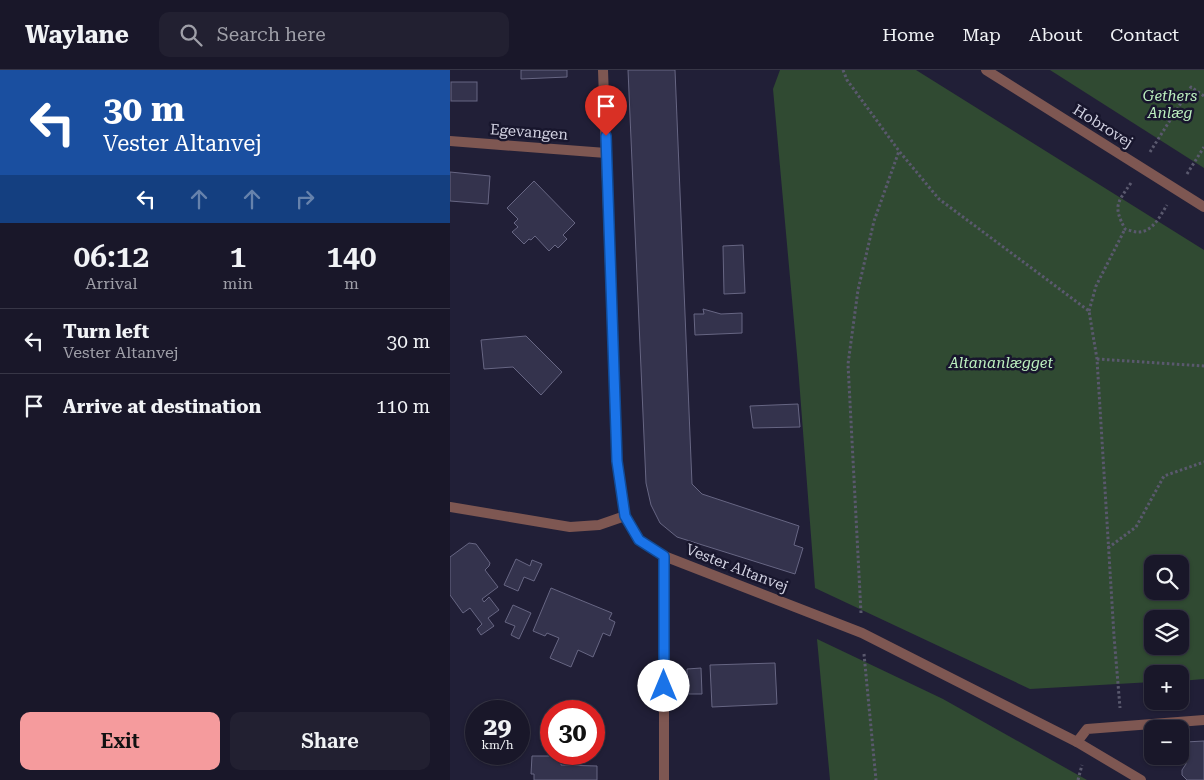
<!DOCTYPE html>
<html lang="en">
<head>
<meta charset="utf-8">
<style>
	:root { --surface:#191729; --page:#222031; --text:#f1f3f6; --muted:#9f9fa8; --line:#373646; --accent:#f59b9d }
	body { margin:0; font-family:"Roboto Serif",serif; background:var(--page); color:var(--text); height:100vh; display:flex; flex-direction:column; font-size:19px; white-space:nowrap }
	* { box-sizing:border-box; margin:0 }
	p { font-size:16px; color:var(--muted) }
	.icon { flex:none; width:28px; height:28px; fill:none; stroke:currentColor; stroke-width:2; stroke-linecap:round; stroke-linejoin:round }
	.map { position:relative; flex:1; overflow:hidden }
	.sheet { display:flex; flex-direction:column; background:var(--surface); width:450px }
	.sheet>* { flex:none }
	.banner { background:#1a4fa0; color:#fff; overflow:hidden }
	.buttons { position:absolute; left:694px; top:485px; display:grid; gap:10px }
	.buttons a { display:grid; place-items:center; width:45px; height:45px; border-radius:10px; background:var(--surface); box-shadow:0 1px 4px #0004,0 0 0 1px var(--line); font-size:25px }
	.speed { position:absolute; left:15px; top:630px; display:flex; gap:10px; font-size:25px; font-weight:700; text-align:center }
	.speed>* { display:grid; place-content:center; width:65px; height:65px; border-radius:50%; background:var(--surface); box-shadow:0 1px 4px #0004,0 0 0 1px var(--line); line-height:1 }
	.speed small { font-size:12px; font-weight:400 }
	.speed .limit { border:8px solid #d22; background:#fff; color:#111 }
	.pin { position:absolute; display:grid; place-items:center; width:42px; height:42px; color:#fff; margin:-51px -21px; border-radius:50% 50% 50% 0; rotate:-45deg; box-shadow:0 0 5px #0007 }
	.pin .icon { rotate:45deg }
	.me { position:absolute; width:55px; margin:-28px; rotate:0deg; stroke-linejoin:round; filter:drop-shadow(0 0 4px #0008) }
	.turn { display:flex; align-items:center; gap:18px; height:105px; padding:0 20px; font-size:22px }
	.turn .icon { width:65px; height:65px; stroke-width:2.5 }
	.turn b { display:block; font-size:35px; line-height:42px }
	.lanes { display:flex; align-items:center; height:48px; padding:0 20px; background:#0003; justify-content:center; gap:25px; direction:ltr }
	.lanes .off { opacity:.35 }
	.eta { display:flex; justify-content:space-evenly; align-items:center; height:85px; text-align:center }
	.eta b { font-size:30px; font-weight:600; line-height:35px }
	.primary-button { display:flex; gap:10px; margin-top:auto; padding:10px 20px }
	.primary-button a { flex:1; height:58px; border-radius:10px; background:var(--accent); color:#111; font-size:20px; font-weight:600; line-height:58px; text-align:center }
	.primary-button a+a { background:var(--page); color:var(--text) }
	ul { padding:0; list-style:none }
	li { display:flex; align-items:center; gap:15px; height:65px; padding:0 20px; border-top:1px solid var(--line) }
	li div { flex:1 }
	li b { display:block; font-size:19px }
	li em { font-style:normal }
	header { display:flex; align-items:center; gap:30px; box-sizing:border-box; height:70px; padding:0 25px; background:var(--surface); border-bottom:1px solid var(--line) }
	header strong { font-size:24px }
	nav { display:flex; gap:28px; margin-inline-start:auto; font-size:18px }
	.search { width:350px; height:45px; background:var(--page); display:flex; align-items:center; gap:12px; box-sizing:border-box; padding:0 18px; border-radius:10px; color:var(--muted); font-size:19px }
	main { display:flex; flex:1; min-height:0 }
	.map>svg:first-child { display:block }
</style>
</head>
<body>
<header>
<strong>Waylane</strong>
<div class="search"><svg class="icon" aria-label="search" viewBox="0 0 24 24"><circle cx="10" cy="10" r="6"/><path d="M15 15l6 6"/></svg>Search here</div>
<nav><a>Home</a><a>Map</a><a>About</a><a>Contact</a></nav>
</header>
<main>
<section class="sheet">
<div class="banner">
<div class="turn"><svg class="icon" aria-label="left" viewBox="0 0 24 24"><path d="M17 20v-9H6M10 6l-5 5 5 5"/></svg><div><b>30 m</b>Vester Altanvej</div></div>
<div class="lanes"><svg class="icon" aria-label="left" viewBox="0 0 24 24"><path d="M17 20v-9H6M10 6l-5 5 5 5"/></svg><svg class="icon off" aria-label="ahead" viewBox="0 0 24 24"><path d="M12 20V5M6 11l6-6 6 6"/></svg><svg class="icon off" aria-label="ahead" viewBox="0 0 24 24"><path d="M12 20V5M6 11l6-6 6 6"/></svg><svg class="icon off" aria-label="right" viewBox="0 0 24 24"><path d="M7 20v-9h11M14 6l5 5-5 5"/></svg></div>
</div>
<div class="eta">
<div><b>06:12</b><p>Arrival</p></div>
<div><b>1</b><p>min</p></div>
<div><b>140</b><p>m</p></div>
</div>
<ul>
<li><svg class="icon" aria-label="left" viewBox="0 0 24 24"><path d="M17 20v-9H6M10 6l-5 5 5 5"/></svg><div><b>Turn left</b><p>Vester Altanvej</p></div><em>30 m</em></li>
<li><svg class="icon" aria-label="arrive" viewBox="0 0 24 24"><path d="M6 21V4h12l-3 4 3 4H6"/></svg><div><b>Arrive at destination</b></div><em>110 m</em></li>
</ul>
<div class="primary-button"><a>Exit</a><a>Share</a></div>
</section>
<div class="map">
<svg width="754" height="710" viewBox="0 0 754 710">
	<rect width="100%" height="100%" fill="#211f37"/>
	<!-- green -->
	<g fill="#304a32" fill-rule="evenodd">
		<path d="M 330,0 L 466,0 L 754,180 L 754,609 L 730,611 L 730,604 L 702,604 L 702,612 L 580,619 L 365,518 L 348,296 L 323,19 ZM 702,494 L 730,494 L 730,521 L 702,521 ZM 702,549 L 730,549 L 730,576 L 702,576 Z"/>
		<path d="M 600,0 L 754,0 L 754,98 Z"/>
		<path d="M 367,569 L 493,629 L 637,710 L 380,710 Z"/>
	</g>
	<!-- building -->
	<g fill="#34334d" stroke="#676683">
		<path d="M 71,0 L 117,0 L 117,7 L 71,9 Z"/>
		<path d="M 178,0 L 225,0 L 242,414 L 252,424 L 349,456 L 344,475 L 353,478 L 345,504 L 227,467 L 210,453 L 201,435 L 196,413 Z"/>
		<rect x="1" y="12" width="26" height="19"/>
		<path d="M 0,102 L 40,106 L 38,134 L 0,131 Z"/>
		<path d="M 84,111 L 125,153 L 113,165 L 117,169 L 108,178 L 105,175 L 99,181 L 85,166 L 81,170 L 79,169 L 74,174 L 62,162 L 68,157 L 64,153 L 68,149 L 57,138 Z"/>
		<path d="M 293,175 L 295,223 L 274,224 L 273,176 Z"/>
		<path d="M 253,239 L 271,244 L 292,243 L 292,263 L 245,265 L 244,244 L 254,244 Z"/>
		<path d="M 76,266 L 112,302 L 91,325 L 63,297 L 34,299 L 31,270 Z"/>
		<path d="M 348,334 L 350,357 L 303,358 L 300,336 Z"/>
		<path d="M 19,473 L 26,474 L 40,493 L 39,496 L 35,500 L 48,517 L 32,529 L 34,532 L 39,527 L 49,540 L 38,548 L 44,556 L 31,565 L 27,559 L 32,554 L 20,538 L 13,543 L 0,525 L 0,487 Z"/>
		<path d="M 66,489 L 80,496 L 82,490 L 92,494 L 84,511 L 74,507 L 68,521 L 54,515 Z"/>
		<path d="M 101,518 L 162,543 L 159,549 L 165,552 L 160,566 L 153,563 L 143,587 L 128,580 L 121,597 L 100,588 L 109,568 L 97,563 L 95,566 L 83,561 Z"/>
		<path d="M 63,535 L 81,543 L 69,569 L 61,565 L 65,556 L 55,552 Z"/>
		<path d="M 325,593 L 327,634 L 262,637 L 260,595 Z"/>
		<path d="M 251,598 L 252,624 L 238,624 L 237,599 Z"/>
		<path d="M 101,658 L 101,670 L 98,671 L 94,660 Z"/>
		<path d="M 754,671 L 754,710 L 737,710 L 732,705 L 732,700 L 736,694 L 735,672 Z"/>
		<path d="M 82,686 L 109,686 L 109,687 L 112,687 L 111,695 L 147,696 L 147,710 L 84,710 L 84,704 L 81,704 Z"/>
	</g>
	<g fill="none" stroke-linecap="round" stroke-linejoin="round">
		<!-- path -->
		<g stroke="#5a596e" stroke-width="3" stroke-dasharray="2.5 2.5" stroke-linecap="butt">
			<path d="M 393,0 L 397,10 L 449,81 L 489,129 L 639,241 L 647,289 L 664,566 L 670,638"/>
			<path d="M 700,82 L 741,17 L 754,26"/>
			<path d="M 737,104 L 754,77"/>
			<path d="M 681,113 C 667,133 663,136 675,159 C 679,160 684,162 688,162 C 703,162 710,146 717,135"/>
			<path d="M 639,241 L 646,216 L 675,159"/>
			<path d="M 647,289 L 754,296"/>
			<path d="M 658,478 L 686,457 L 714,406 L 754,392"/>
			<path d="M 411,543 L 398,294 L 408,220 L 424,151 L 449,81"/>
			<path d="M 414,584 L 426,710"/>
			<path d="M 628,710 L 632,695"/>
		</g>
		<!-- minor -->
		<g stroke="#7e5752" stroke-width="10">
			<path d="M 153,0 L 167,391 L 175,446 L 189,470 L 214,486 L 412,563 L 627,672 L 691,710"/>
			<path d="M 0,71 L 156,83"/>
			<path d="M 0,437 L 120,457 L 149,455 L 175,446"/>
			<path d="M 627,672 L 637,659 L 754,650"/>
			<path d="M 214,710 L 214,486"/>
		</g>
		<!-- tertiary -->
		<path stroke="#7e5752" stroke-width="10" d="M 536,0 L 754,137"/>
	</g>
	<g fill="none" stroke-linecap="round" stroke-linejoin="round">
		<defs>
			<path id="route" d="M 156,66 L 167,391 L 175,446 L 189,470 L 214,486 L 214,616"/>
		</defs>
		<!-- route casing -->
		<use href="#route" stroke="#114b97" stroke-width="12"/>
		<!-- route -->
		<use href="#route" stroke="#1a73e8" stroke-width="9"/>
	</g>
	<g text-anchor="middle" stroke-width="5" stroke-linejoin="round" paint-order="stroke">
		<!-- park labels -->
		<g font-size="15" font-style="italic" fill="#bcf0bf" stroke="#18162d">
			<text x="720" y="31">Gethers<tspan x="720" dy="17">Anlæg</tspan></text>
			<text x="551" y="298">Altananlægget</text>
		</g>
		<!-- street labels -->
		<g font-size="15" fill="#d1d1e1" stroke="#18162d">
			<text transform="translate(653 56) rotate(32)" y="5">Hobrovej</text>
			<text transform="translate(79 62) rotate(4)" y="5">Egevangen</text>
			<text transform="translate(287 498) rotate(21)" y="5">Vester Altanvej</text>
		</g>
	</g>
</svg>
<div class="buttons">
<a><svg class="icon" aria-label="search" viewBox="0 0 24 24"><circle cx="10" cy="10" r="6"/><path d="M15 15l6 6"/></svg></a>
<a><svg class="icon" aria-label="layers" viewBox="0 0 24 24"><path d="M12 4l9 5-9 5-9-5zM3 14l9 5 9-5"/></svg></a>
<a>+</a>
<a>−</a>
</div>
<div class="speed"><div>29<small>km/h</small></div><div class="limit">30</div></div>
<div class="pin" style="left:156px;top:66px;background:#d93025"><svg class="icon" aria-label="arrive" viewBox="0 0 24 24"><path d="M6 21V4h12l-3 4 3 4H6"/></svg></div>
<svg class="me" style="left:214px;top:616px" viewBox="-20 -20 40 40"><circle r="19" fill="#fff"/><path d="M0-13L10 11 0 6-10 11z" fill="#1a73e8"/></svg>
</div>
</main>
</body>
</html>
